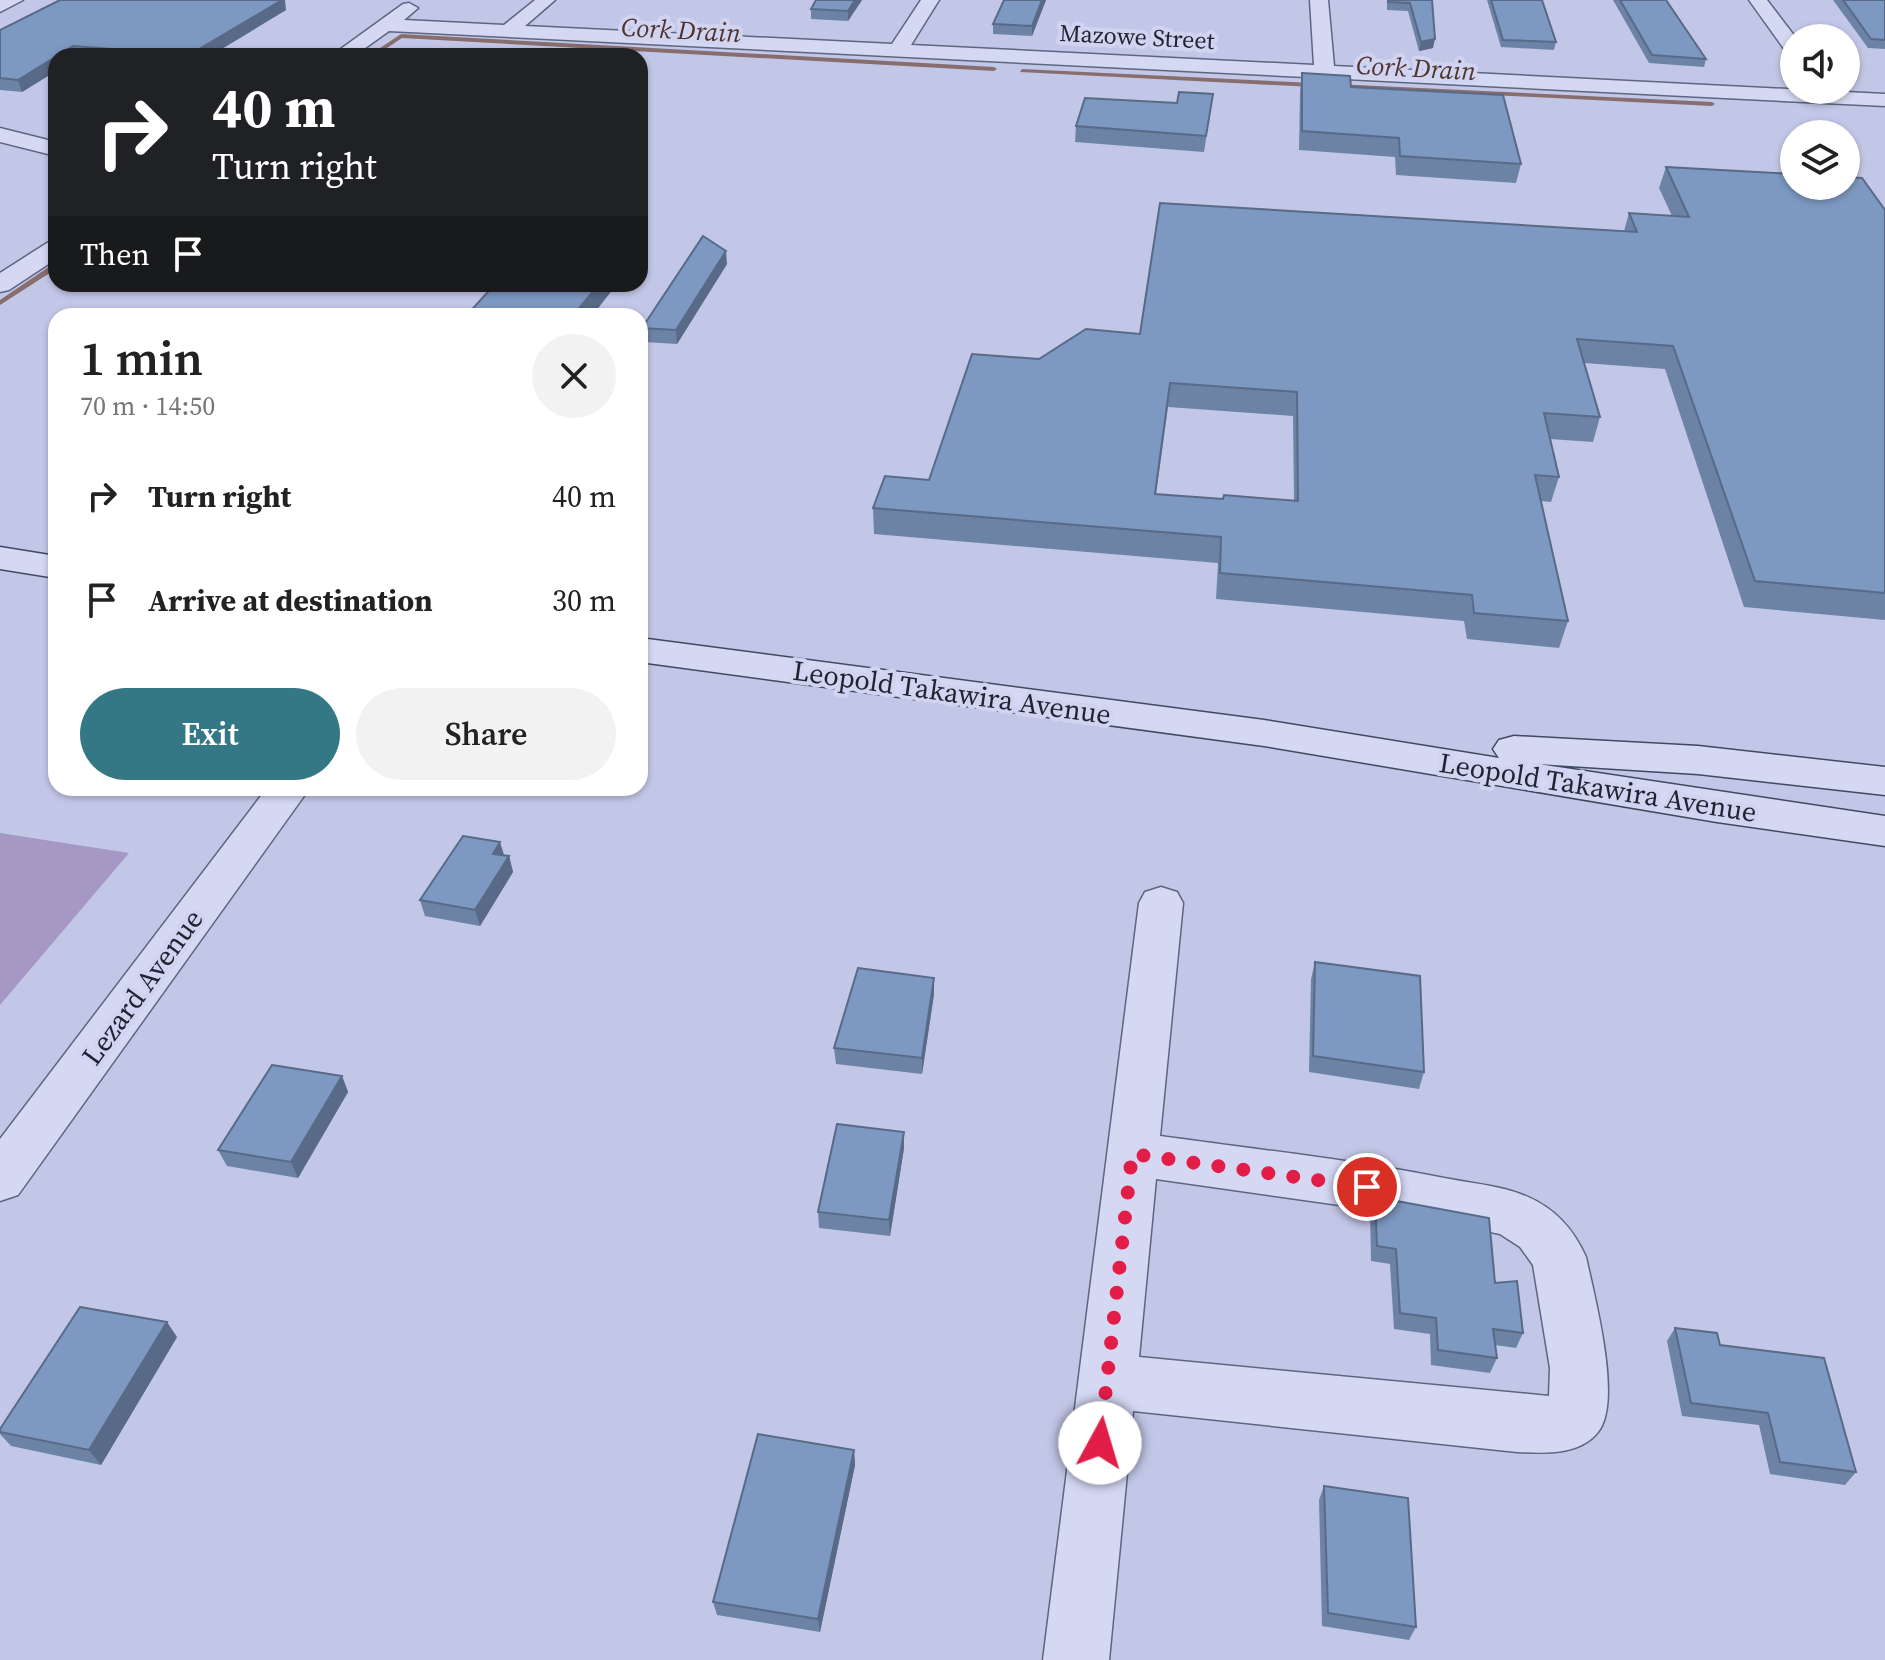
<!DOCTYPE html>
<html lang="en">
<head>
<meta charset="utf-8">
<style>
	:root { --surface:#fff; --page:#f2f2f2; --text:#222; --muted:#767676; --accent:#347886 }
	body { margin:0; font-family:"Source Serif 4",serif; background:var(--page); color:var(--text); height:100vh; display:flex; flex-direction:column; font-size:30px; white-space:nowrap }
	* { box-sizing:border-box; margin:0 }
	p { font-size:26px; color:var(--muted) }
	.icon { flex:none; width:44px; height:44px; fill:none; stroke:currentColor; stroke-width:2; stroke-linecap:round; stroke-linejoin:round }
	.map { position:relative; flex:1; overflow:hidden }
	.sheet { position:absolute; left:48px; top:308px; width:600px; height:488px; display:flex; flex-direction:column; background:var(--surface); border-radius:24px; box-shadow:0 2px 6px #0004 }
	.sheet>* { flex:none }
	.banner { position:absolute; left:48px; top:48px; width:600px; height:244px; border-radius:24px; box-shadow:0 2px 6px #0004; background:#202124; color:#fff; overflow:hidden }
	.tools { position:absolute; left:1780px; top:24px; display:grid; gap:16px }
	.tools a { display:grid; place-items:center; width:80px; height:80px; border-radius:50%; background:var(--surface); box-shadow:0 2px 6px #0004; font-size:40px }
	.pin { position:absolute; display:grid; place-items:center; width:68px; height:68px; color:#fff; margin:-34px; border:4px solid #fff; border-radius:50%; box-shadow:0 2px 8px #0007 }
	.me { position:absolute; width:88px; margin:-44px; rotate:6deg; stroke-linejoin:round; filter:drop-shadow(0 0 6px #0008) }
	.turn { display:flex; align-items:center; gap:28px; height:168px; padding:0 32px; font-size:36px }
	.turn .icon { width:104px; height:104px; stroke-width:2.5 }
	.turn b { display:block; font-size:56px; line-height:68px }
	.then { display:flex; align-items:center; height:76px; padding:0 32px; background:#0003; gap:16px; font-size:30px }
	.round { display:grid; place-items:center; flex:none; width:84px; height:84px; border-radius:42px; background:var(--page) }
	.summary { display:flex; align-items:center; justify-content:space-between; height:136px; padding:0 32px }
	h1 { font-size:48px; font-weight:600; line-height:60px }
	.action { display:flex; gap:16px; margin-top:auto; padding:16px 32px }
	.action a { flex:1; height:92px; border-radius:48px; background:var(--accent); color:#fff; font-size:32px; font-weight:600; line-height:92px; text-align:center }
	.action a+a { background:var(--page); color:var(--text) }
	ul { padding:0; list-style:none }
	li { display:flex; align-items:center; gap:24px; height:104px; padding:0 32px }
	li div { flex:1 }
	li b { display:block; font-size:30px }
	li em { font-style:normal }
	.map>svg:first-child { display:block }
</style>
</head>
<body>
<div class="map">
<svg width="1885" height="1660" viewBox="0 0 1885 1660">
	<rect width="100%" height="100%" fill="#c3c7e7"/>
	<!-- green -->
	<path fill="#a598c4" d="M 0,833 L 129,853 L 0,1005 Z"/>
	<g fill="none" stroke-linecap="round" stroke-linejoin="round">
		<!-- stream -->
		<g fill="#876d6e" fill-rule="evenodd">
			<path d="M 401,34 L 994,67 L 997,69 L 994,71 L 402,38 L 375,56 L 368,56 Z"/>
			<path d="M 1022,69 L 1313,83 L 1316,85 L 1313,87 L 1020,72 Z"/>
			<path d="M 1336,84 L 1712,102 L 1715,104 L 1712,106 L 1334,87 Z"/>
			<path d="M 53,264 L 56,264 L 56,269 L 0,305 L 0,300 Z"/>
		</g>
		<defs>
			<g id="minor">
				<path d="M 0,0 L 23,0 L 0,12 Z"/>
				<path d="M 535,0 L 555,0 L 525,26 L 892,44 L 921,0 L 939,0 L 911,45 L 1314,65 L 1310,0 L 1328,0 L 1334,66 L 1885,94 L 1885,106 L 389,31 L 354,56 L 331,56 L 403,4 L 409,3 L 418,8 L 404,20 L 504,25 Z"/>
				<path d="M 1749,0 L 1767,0 L 1796,38 L 1794,55 L 1787,53 Z"/>
				<path d="M 0,128 L 56,142 L 56,156 L 0,142 Z"/>
				<path d="M 56,240 L 56,259 L 9,290 L 0,292 L 0,273 L 47,243 Z"/>
				<path d="M 267,788 L 299,788 L 304,796 L 18,1195 L 0,1201 L 0,1139 Z"/>
				<path d="M 1161,887 L 1177,892 L 1183,903 L 1160,1136 C 1253,1149 1347,1159 1439,1177 C 1468,1183 1501,1185 1528,1197 C 1556,1209 1574,1230 1586,1257 C 1594,1295 1623,1402 1598,1432 C 1579,1456 1543,1453 1517,1452 L 1133,1411 L 1109,1660 L 1043,1660 L 1139,903 L 1145,892 ZM 1156,1179 L 1396,1213 L 1500,1234 L 1520,1247 L 1533,1265 L 1550,1368 L 1549,1396 L 1139,1357 Z"/>
			</g>
			<g id="secondary">
				<path d="M 0,547 L 56,556 L 56,578 L 0,569 Z"/>
				<path d="M 640,638 L 1264,720 L 1499,758 L 1493,749 L 1499,740 L 1514,736 L 1698,746 L 1885,767 L 1885,795 L 1698,774 L 1538,764 L 1885,816 L 1885,846 L 1717,822 L 1264,746 L 640,662 Z"/>
			</g>
		</defs>
		<!-- minor casing -->
		<use href="#minor" stroke="#5c667f" stroke-width="3"/>
		<!-- secondary casing -->
		<use href="#secondary" stroke="#3f4a61" stroke-width="3"/>
		<!-- minor -->
		<use href="#minor" fill="#d4d8f3" fill-rule="evenodd"/>
		<!-- secondary -->
		<use href="#secondary" fill="#d4d8f3" fill-rule="evenodd"/>
	</g>
	<!-- wall -->
	<g fill="#6c83a6" fill-rule="evenodd">
		<path d="M 816,0 L 862,0 L 848,21 L 811,19 L 811,9 Z"/>
		<path d="M 1004,0 L 1046,0 L 1032,36 L 993,34 L 993,24 Z"/>
		<path d="M 1387,0 L 1432,0 L 1433,48 L 1419,51 L 1408,11 L 1387,10 Z"/>
		<path d="M 1487,0 L 1542,0 L 1556,42 L 1554,50 L 1501,47 Z"/>
		<path d="M 1613,0 L 1666,0 L 1706,59 L 1704,67 L 1649,63 Z"/>
		<path d="M 1833,0 L 1885,0 L 1885,49 L 1868,48 Z"/>
		<path d="M 286,10 L 210,56 L 56,56 L 56,71 L 22,92 L 0,90 L 0,30 Z"/>
		<path d="M 1302,73 L 1351,87 L 1521,164 L 1516,183 L 1396,175 L 1395,157 L 1299,150 L 1300,91 Z"/>
		<path d="M 1213,94 L 1204,152 L 1075,142 L 1076,126 Z"/>
		<path d="M 1666,167 L 1885,210 L 1885,620 L 1744,607 L 1665,369 L 1584,363 L 1600,417 L 1593,442 L 1550,439 L 1559,477 L 1551,502 L 1541,501 L 1568,621 L 1559,648 L 1467,639 L 1464,621 L 1216,599 L 1218,563 L 874,534 L 873,508 L 929,480 L 1039,359 L 1140,334 L 1624,231 L 1629,213 L 1672,216 L 1659,188 ZM 1168,407 L 1293,416 L 1294,500 L 1223,499 L 1156,494 Z"/>
		<path d="M 727,264 L 677,344 L 644,342 L 642,328 Z"/>
		<path d="M 504,856 L 509,856 L 513,872 L 480,926 L 425,916 L 420,900 Z"/>
		<path d="M 1315,962 L 1424,1072 L 1419,1089 L 1309,1072 L 1311,979 Z"/>
		<path d="M 934,978 L 934,994 L 922,1074 L 836,1064 L 834,1048 Z"/>
		<path d="M 342,1076 L 348,1092 L 298,1178 L 227,1166 L 218,1150 Z"/>
		<path d="M 904,1148 L 890,1236 L 819,1228 L 818,1212 Z"/>
		<path d="M 1375,1197 L 1495,1283 L 1523,1333 L 1516,1348 L 1495,1345 L 1497,1358 L 1490,1373 L 1431,1365 L 1430,1334 L 1394,1329 L 1390,1264 L 1371,1261 L 1370,1212 Z"/>
		<path d="M 1675,1328 L 1720,1345 L 1856,1472 L 1845,1485 L 1770,1474 L 1759,1425 L 1682,1416 L 1667,1341 Z"/>
		<path d="M 177,1337 L 101,1465 L 11,1446 L 0,1434 L 0,1429 Z"/>
		<path d="M 854,1450 L 855,1465 L 820,1632 L 717,1615 L 713,1602 Z"/>
		<path d="M 1324,1486 L 1416,1627 L 1409,1640 L 1322,1626 L 1319,1500 Z"/>
	</g>
	<!-- shaded-wall -->
	<g fill="#586a87">
		<path d="M 282,0 L 285,0 L 286,10 L 210,56 L 190,56 L 189,55 Z"/>
		<path d="M 855,0 L 862,0 L 848,21 L 848,11 Z"/>
		<path d="M 1042,0 L 1046,0 L 1032,36 L 1032,26 Z"/>
		<path d="M 1435,39 L 1433,48 L 1419,51 L 1421,42 Z"/>
		<path d="M 73,46 L 76,56 L 56,56 Z"/>
		<path d="M 56,56 L 56,71 L 22,92 L 18,80 Z"/>
		<path d="M 726,251 L 727,264 L 677,344 L 676,330 Z"/>
		<path d="M 599,284 L 617,284 L 592,316 L 573,316 Z"/>
		<path d="M 500,842 L 505,858 L 493,854 Z"/>
		<path d="M 509,856 L 513,872 L 480,926 L 475,910 Z"/>
		<path d="M 934,978 L 934,994 L 922,1074 L 922,1058 Z"/>
		<path d="M 342,1076 L 348,1092 L 298,1178 L 291,1162 Z"/>
		<path d="M 904,1132 L 904,1148 L 890,1236 L 889,1220 Z"/>
		<path d="M 167,1322 L 177,1337 L 101,1465 L 89,1450 Z"/>
		<path d="M 854,1450 L 855,1465 L 820,1632 L 818,1619 Z"/>
	</g>
	<!-- building -->
	<g fill="#7d98c1" stroke="#586a87" stroke-width="2" fill-rule="evenodd">
		<path d="M 60,0 L 282,0 L 189,55 L 73,46 L 18,80 L 0,78 L 0,30 Z"/>
		<path d="M 816,0 L 855,0 L 848,11 L 811,9 Z"/>
		<path d="M 1004,0 L 1042,0 L 1032,26 L 993,24 Z"/>
		<path d="M 1388,0 L 1432,0 L 1435,39 L 1421,42 L 1410,3 L 1388,2 Z"/>
		<path d="M 1491,0 L 1542,0 L 1556,42 L 1503,40 Z"/>
		<path d="M 1620,0 L 1666,0 L 1706,59 L 1652,55 Z"/>
		<path d="M 1843,0 L 1885,0 L 1885,40 L 1871,39 Z"/>
		<path d="M 1302,73 L 1350,76 L 1351,87 L 1503,95 L 1521,164 L 1400,156 L 1399,138 L 1302,131 Z"/>
		<path d="M 1179,92 L 1213,94 L 1206,136 L 1076,126 L 1085,98 L 1177,103 Z"/>
		<path d="M 1666,167 L 1794,174 L 1794,186 L 1846,186 L 1846,177 L 1862,178 L 1885,210 L 1885,593 L 1755,581 L 1673,346 L 1577,339 L 1600,417 L 1544,413 L 1559,477 L 1535,475 L 1568,621 L 1474,613 L 1472,595 L 1220,573 L 1221,537 L 873,508 L 885,476 L 929,480 L 972,354 L 1039,359 L 1086,329 L 1140,334 L 1160,203 L 1637,232 L 1629,213 L 1689,217 ZM 1170,383 L 1297,392 L 1298,501 L 1224,495 L 1223,499 L 1155,494 Z"/>
		<path d="M 703,236 L 726,251 L 676,330 L 642,328 Z"/>
		<path d="M 495,284 L 599,284 L 573,316 L 466,316 Z"/>
		<path d="M 463,836 L 500,842 L 493,854 L 509,856 L 475,910 L 420,900 Z"/>
		<path d="M 1315,962 L 1420,976 L 1424,1072 L 1313,1056 Z"/>
		<path d="M 858,968 L 934,978 L 922,1058 L 834,1048 Z"/>
		<path d="M 272,1065 L 342,1076 L 291,1162 L 218,1150 Z"/>
		<path d="M 837,1124 L 904,1132 L 889,1220 L 818,1212 Z"/>
		<path d="M 1375,1197 L 1489,1218 L 1495,1283 L 1517,1281 L 1523,1333 L 1493,1329 L 1497,1358 L 1438,1350 L 1436,1318 L 1400,1313 L 1396,1249 L 1377,1246 Z"/>
		<path d="M 80,1307 L 167,1322 L 89,1450 L 0,1432 L 0,1429 Z"/>
		<path d="M 1675,1328 L 1717,1333 L 1720,1345 L 1824,1358 L 1856,1472 L 1780,1462 L 1768,1413 L 1691,1403 Z"/>
		<path d="M 758,1434 L 854,1450 L 818,1619 L 713,1602 Z"/>
		<path d="M 1324,1486 L 1408,1498 L 1416,1627 L 1328,1613 Z"/>
	</g>
	<g fill="none" stroke-linecap="round" stroke-linejoin="round">
		<!-- route -->
		<path stroke="#e11d48" stroke-width="14" stroke-dasharray="0 25.2" d="M 1100,1443 L 1132,1154 L 1367,1187"/>
	</g>
	<g text-anchor="middle" stroke-width="8" stroke-linejoin="round" paint-order="stroke">
		<!-- far-street labels -->
		<g font-size="24" fill="#1e2431" stroke="#d1d4f0">
			<text transform="translate(1137 37) rotate(3)" y="8">Mazowe Street</text>
		</g>
		<!-- far-water labels -->
		<g font-size="26" font-style="italic" fill="#4f332f" stroke="#d1d4f0">
			<text transform="translate(681 30) rotate(3)" y="9">Cork Drain</text>
			<text transform="translate(1416 68) rotate(3)" y="9">Cork Drain</text>
		</g>
		<!-- street labels -->
		<g font-size="28" fill="#1e2431" stroke="#d1d4f0">
			<text transform="translate(952 692) rotate(8)" y="10">Leopold Takawira Avenue</text>
			<text transform="translate(1598 787) rotate(9)" y="10">Leopold Takawira Avenue</text>
			<text transform="translate(142 987) rotate(-54)" y="10">Lezard Avenue</text>
		</g>
	</g>
</svg>
<div class="tools">
<a><svg class="icon" aria-label="sound" viewBox="0 0 24 24"><path d="M4 9h4l5-4v14l-5-4H4zM17 9q2 3 0 6"/></svg></a>
<a><svg class="icon" aria-label="layers" viewBox="0 0 24 24"><path d="M12 4l9 5-9 5-9-5zM3 14l9 5 9-5"/></svg></a>
</div>
<div class="pin" style="left:1367px;top:1187px;background:#d93025"><svg class="icon" aria-label="arrive" viewBox="0 0 24 24"><path d="M6 21V4h12l-3 4 3 4H6"/></svg></div>
<svg class="me" style="left:1100px;top:1443px" viewBox="-20 -20 40 40"><circle r="19" fill="#fff"/><path d="M0-13L10 11 0 6-10 11z" fill="#e11d48"/></svg>
<div class="banner">
<div class="turn"><svg class="icon" aria-label="right" viewBox="0 0 24 24"><path d="M7 20v-9h11M14 6l5 5-5 5"/></svg><div><b>40 m</b>Turn right</div></div>
<div class="then">Then<svg class="icon" aria-label="arrive" viewBox="0 0 24 24"><path d="M6 21V4h12l-3 4 3 4H6"/></svg></div>
</div>
<section class="sheet">
<div class="summary"><div><h1>1 min</h1><p>70 m · 14:50</p></div><a class="round"><svg class="icon" aria-label="close" viewBox="0 0 24 24"><path d="M6 6l12 12M18 6L6 18"/></svg></a></div>
<ul>
<li><svg class="icon" aria-label="right" viewBox="0 0 24 24"><path d="M7 20v-9h11M14 6l5 5-5 5"/></svg><div><b>Turn right</b></div><em>40 m</em></li>
<li><svg class="icon" aria-label="arrive" viewBox="0 0 24 24"><path d="M6 21V4h12l-3 4 3 4H6"/></svg><div><b>Arrive at destination</b></div><em>30 m</em></li>
</ul>
<div class="action"><a>Exit</a><a>Share</a></div>
</section>
</div>
</body>
</html>
